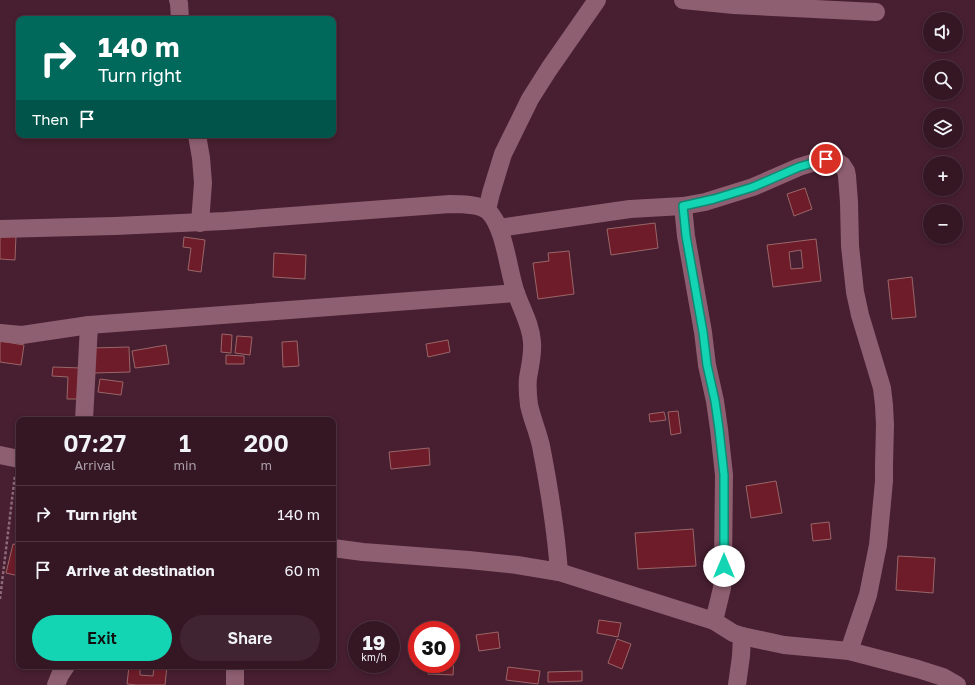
<!DOCTYPE html>
<html lang="en">
<head>
<meta charset="utf-8">
<style>
	:root { --surface:#351724; --page:#402431; --text:#f1f3f6; --muted:#aa9fa6; --line:#4f3641; --accent:#14d5b3 }
	body { margin:0; font-family:"Golos Text",sans-serif; background:var(--page); color:var(--text); height:100vh; display:flex; flex-direction:column; font-size:15px; white-space:nowrap }
	* { box-sizing:border-box; margin:0 }
	p { font-size:13px; color:var(--muted) }
	.icon { flex:none; width:22px; height:22px; fill:none; stroke:currentColor; stroke-width:2; stroke-linecap:round; stroke-linejoin:round }
	.map { position:relative; flex:1; overflow:hidden }
	.drawer { position:absolute; left:16px; top:417px; width:320px; height:252px; display:flex; flex-direction:column; background:var(--surface); border-radius:8px; box-shadow:0 2px 6px #0003,0 0 0 1px var(--line) }
	.drawer>* { flex:none }
	.top-card { position:absolute; left:16px; top:16px; width:320px; height:122px; border-radius:8px; box-shadow:0 2px 6px #0003,0 0 0 1px var(--line); background:#00695c; color:#fff; overflow:hidden }
	.buttons { position:absolute; left:923px; top:12px; display:grid; gap:8px }
	.buttons a { display:grid; place-items:center; width:40px; height:40px; border-radius:50%; background:var(--surface); box-shadow:0 2px 6px #0003,0 0 0 1px var(--line); font-size:20px }
	.speed { position:absolute; left:348px; top:621px; display:flex; gap:8px; font-size:20px; font-weight:700; text-align:center }
	.speed>* { display:grid; place-content:center; width:52px; height:52px; border-radius:50%; background:var(--surface); box-shadow:0 2px 6px #0003,0 0 0 1px var(--line); line-height:1 }
	.speed small { font-size:10px; font-weight:400 }
	.speed .limit { border:6px solid #d22; background:#fff; color:#111 }
	.pin { position:absolute; display:grid; place-items:center; width:34px; height:34px; color:#fff; margin:-17px; border:2px solid #fff; border-radius:50%; box-shadow:0 1px 4px #0007 }
	.me { position:absolute; width:44px; margin:-22px; rotate:0deg; stroke-linejoin:round; filter:drop-shadow(0 0 3px #0008) }
	.turn { display:flex; align-items:center; gap:14px; height:84px; padding:0 16px; font-size:18px }
	.turn .icon { width:52px; height:52px; stroke-width:2.5 }
	.turn b { display:block; font-size:28px; line-height:34px }
	.then { display:flex; align-items:center; height:38px; padding:0 16px; background:#0003; gap:8px; font-size:15px }
	.eta { display:flex; justify-content:space-evenly; align-items:center; height:68px; text-align:center }
	.eta b { font-size:24px; font-weight:600; line-height:28px }
	.cta { display:flex; gap:8px; margin-top:auto; padding:8px 16px }
	.cta a { flex:1; height:46px; border-radius:24px; background:var(--accent); color:#111; font-size:16px; font-weight:600; line-height:46px; text-align:center }
	.cta a+a { background:var(--page); color:var(--text) }
	ul { padding:0; list-style:none }
	li { display:flex; align-items:center; gap:12px; height:56px; padding:0 16px; border-top:1px solid var(--line) }
	li div { flex:1 }
	li b { display:block; font-size:15px }
	li em { font-style:normal }
	.map>svg:first-child { display:block }
</style>
</head>
<body>
<div class="map">
<svg width="975" height="685" viewBox="0 0 975 685">
	<rect width="100%" height="100%" fill="#471f30"/>
	<!-- building -->
	<g fill="#6e1c29" stroke="#996669" fill-rule="evenodd">
		<path d="M 805,188 L 812,209 L 794,216 L 787,194 Z"/>
		<path d="M 655,223 L 658,248 L 611,255 L 607,229 Z"/>
		<path d="M 0,234 L 16,235 L 15,260 L 0,259 Z"/>
		<path d="M 184,237 L 205,240 L 201,272 L 188,270 L 191,248 L 183,247 Z"/>
		<path d="M 816,239 L 821,281 L 773,287 L 767,245 ZM 801,250 L 803,268 L 791,269 L 789,252 Z"/>
		<path d="M 569,251 L 574,294 L 538,299 L 533,263 L 549,261 L 548,253 Z"/>
		<path d="M 274,253 L 306,255 L 305,279 L 273,277 Z"/>
		<path d="M 912,277 L 916,317 L 892,319 L 888,280 Z"/>
		<path d="M 222,334 L 232,335 L 231,353 L 221,352 Z"/>
		<path d="M 237,336 L 252,337 L 250,355 L 235,353 Z"/>
		<path d="M 448,340 L 450,352 L 428,357 L 426,344 Z"/>
		<path d="M 0,341 L 24,345 L 21,365 L 0,362 Z"/>
		<path d="M 297,341 L 299,366 L 283,367 L 282,342 Z"/>
		<path d="M 166,345 L 169,364 L 135,368 L 132,351 Z"/>
		<path d="M 129,347 L 130,372 L 93,373 L 92,348 Z"/>
		<path d="M 226,355 L 244,356 L 244,364 L 226,364 Z"/>
		<path d="M 53,367 L 81,368 L 80,399 L 67,399 L 68,377 L 52,376 Z"/>
		<path d="M 100,379 L 123,382 L 121,395 L 98,392 Z"/>
		<path d="M 678,411 L 681,433 L 671,435 L 668,412 Z"/>
		<path d="M 664,412 L 666,420 L 650,422 L 649,414 Z"/>
		<path d="M 429,448 L 430,465 L 391,469 L 389,452 Z"/>
		<path d="M 776,481 L 782,513 L 751,518 L 746,486 Z"/>
		<path d="M 829,522 L 831,539 L 813,541 L 811,524 Z"/>
		<path d="M 693,529 L 696,566 L 638,569 L 635,533 Z"/>
		<path d="M 13,544 L 19,545 L 19,576 L 6,573 Z"/>
		<path d="M 898,556 L 935,558 L 933,593 L 896,590 Z"/>
		<path d="M 599,620 L 621,623 L 618,637 L 597,633 Z"/>
		<path d="M 498,632 L 500,648 L 479,651 L 476,635 Z"/>
		<path d="M 617,639 L 631,644 L 622,669 L 608,663 Z"/>
		<path d="M 451,657 L 454,657 L 453,675 L 428,674 L 429,664 L 451,664 Z"/>
		<path d="M 129,666 L 140,666 L 140,675 L 153,676 L 154,666 L 167,666 L 165,685 L 137,685 L 127,684 Z"/>
		<path d="M 508,667 L 540,671 L 538,684 L 506,680 Z"/>
		<path d="M 582,671 L 582,681 L 548,682 L 548,672 Z"/>
	</g>
	<g fill="none" stroke-linecap="round" stroke-linejoin="round">
		<!-- path -->
		<path stroke="#8e6b79" stroke-width="2.5" stroke-dasharray="3 2" stroke-linecap="butt" d="M 0,599 L 15,475"/>
		<!-- minor -->
		<g stroke="#8e5f70" stroke-width="18">
			<path d="M 178,0 L 179,3 L 180,19"/>
			<path d="M 683,0 L 734,5 L 876,12"/>
			<path d="M 197,135 L 201,158 L 203,183 L 200,223"/>
			<path d="M 683,206 L 686,236 L 703,332 L 707,365 L 715,401 L 719,429 L 724,475 L 723,566 L 722,588 L 714,621"/>
			<path d="M 487,210 L 491,193 L 503,154 L 530,99 L 549,69 L 597,0"/>
			<path d="M 499,228 L 630,209 L 683,206 L 705,202 L 753,187 L 799,167 L 825,159 L 836,161 L 842,165 L 846,171 L 847,176 L 849,202 L 850,246 L 855,292 L 860,315 L 882,388 L 884,405 L 885,425 L 884,465 L 884,481 L 878,545 L 868,595 L 849,651"/>
			<path d="M 0,229 L 115,226 L 225,221 L 450,204 C 460,204 480,204 488,211 C 505,227 508,271 516,293 C 522,310 531,325 532,342 C 533,355 530,366 528,378 C 527,387 528,397 529,405 C 532,419 538,432 541,446 C 549,487 556,531 559,572"/>
			<path d="M 0,333 L 22,335 L 89,325 L 516,293"/>
			<path d="M 84,420 L 89,325"/>
			<path d="M 0,455 L 19,459"/>
			<path d="M 333,548 L 363,552 L 469,560 L 517,565 L 559,572 L 714,621 L 733,633 L 742,636 L 784,645 L 849,651 L 918,669 L 943,677 L 957,685"/>
			<path d="M 56,685 L 60,675 L 66,666"/>
			<path d="M 235,685 L 235,666"/>
			<path d="M 737,685 L 741,656 L 742,636"/>
		</g>
	</g>
	<g fill="none" stroke-linecap="round" stroke-linejoin="round">
		<defs>
			<path id="route" d="M 724,566 L 724,475 L 719,429 L 715,401 L 707,365 L 703,332 L 686,236 L 683,206 L 714,199 L 753,187 L 799,167 L 826,159"/>
		</defs>
		<!-- route casing -->
		<use href="#route" stroke="#0d8a74" stroke-width="10"/>
		<!-- route -->
		<use href="#route" stroke="#14d5b3" stroke-width="7"/>
	</g>
</svg>
<div class="buttons">
<a><svg class="icon" aria-label="sound" viewBox="0 0 24 24"><path d="M4 9h4l5-4v14l-5-4H4zM17 9q2 3 0 6"/></svg></a>
<a><svg class="icon" aria-label="search" viewBox="0 0 24 24"><circle cx="10" cy="10" r="6"/><path d="M15 15l6 6"/></svg></a>
<a><svg class="icon" aria-label="layers" viewBox="0 0 24 24"><path d="M12 4l9 5-9 5-9-5zM3 14l9 5 9-5"/></svg></a>
<a>+</a>
<a>−</a>
</div>
<div class="speed"><div>19<small>km/h</small></div><div class="limit">30</div></div>
<div class="pin" style="left:826px;top:159px;background:#d93025"><svg class="icon" aria-label="arrive" viewBox="0 0 24 24"><path d="M6 21V4h12l-3 4 3 4H6"/></svg></div>
<svg class="me" style="left:724px;top:566px" viewBox="-20 -20 40 40"><circle r="19" fill="#fff"/><path d="M0-13L10 11 0 6-10 11z" fill="#14d5b3"/></svg>
<div class="top-card">
<div class="turn"><svg class="icon" aria-label="right" viewBox="0 0 24 24"><path d="M7 20v-9h11M14 6l5 5-5 5"/></svg><div><b>140 m</b>Turn right</div></div>
<div class="then">Then<svg class="icon" aria-label="arrive" viewBox="0 0 24 24"><path d="M6 21V4h12l-3 4 3 4H6"/></svg></div>
</div>
<section class="drawer">
<div class="eta">
<div><b>07:27</b><p>Arrival</p></div>
<div><b>1</b><p>min</p></div>
<div><b>200</b><p>m</p></div>
</div>
<ul>
<li><svg class="icon" aria-label="right" viewBox="0 0 24 24"><path d="M7 20v-9h11M14 6l5 5-5 5"/></svg><div><b>Turn right</b></div><em>140 m</em></li>
<li><svg class="icon" aria-label="arrive" viewBox="0 0 24 24"><path d="M6 21V4h12l-3 4 3 4H6"/></svg><div><b>Arrive at destination</b></div><em>60 m</em></li>
</ul>
<div class="cta"><a>Exit</a><a>Share</a></div>
</section>
</div>
</body>
</html>
